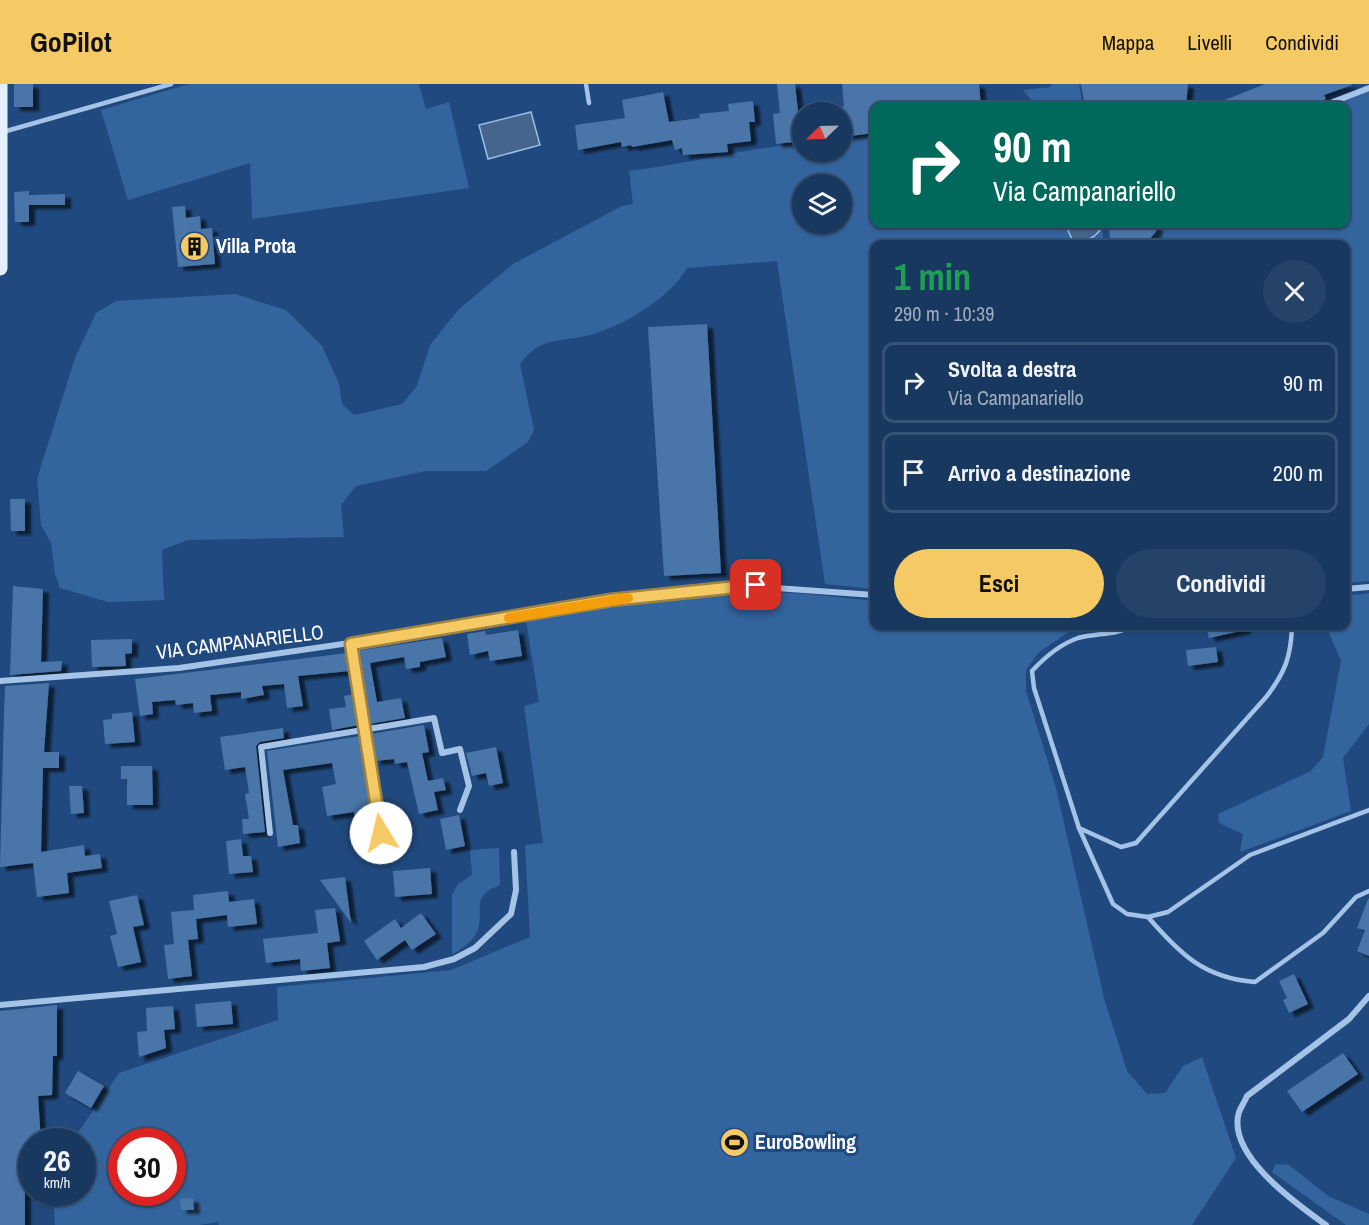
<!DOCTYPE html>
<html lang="it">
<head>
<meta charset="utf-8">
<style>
	:root { --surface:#18385f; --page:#254368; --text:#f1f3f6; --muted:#9facbd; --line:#365274; --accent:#f5ca65 }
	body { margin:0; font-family:"Archivo Narrow",sans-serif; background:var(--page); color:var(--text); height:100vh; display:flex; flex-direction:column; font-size:22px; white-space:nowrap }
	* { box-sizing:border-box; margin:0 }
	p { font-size:20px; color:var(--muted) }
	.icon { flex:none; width:33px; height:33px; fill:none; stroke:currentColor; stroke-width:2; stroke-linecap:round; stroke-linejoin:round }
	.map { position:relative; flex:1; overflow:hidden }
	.sheet { position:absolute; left:870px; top:156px; width:480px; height:390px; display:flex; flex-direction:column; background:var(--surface); border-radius:12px; box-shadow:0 2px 4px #0004,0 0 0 2px var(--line) }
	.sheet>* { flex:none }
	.top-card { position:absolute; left:870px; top:18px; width:480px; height:126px; border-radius:12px; box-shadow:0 2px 4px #0004,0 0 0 2px var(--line); background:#00695c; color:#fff; overflow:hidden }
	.needle { width:39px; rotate:247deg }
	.fabs { position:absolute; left:792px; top:18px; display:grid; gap:12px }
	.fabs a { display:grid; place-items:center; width:60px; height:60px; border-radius:50%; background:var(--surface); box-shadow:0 2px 4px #0004,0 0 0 2px var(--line); font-size:30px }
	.speed { position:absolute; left:18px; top:1044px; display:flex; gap:12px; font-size:30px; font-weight:700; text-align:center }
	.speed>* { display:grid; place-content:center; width:78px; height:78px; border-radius:50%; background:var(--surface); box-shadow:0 2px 4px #0004,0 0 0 2px var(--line); line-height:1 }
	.speed small { font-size:15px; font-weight:400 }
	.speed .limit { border:9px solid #d22; background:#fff; color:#111 }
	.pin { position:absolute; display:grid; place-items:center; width:51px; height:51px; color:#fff; margin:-26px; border-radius:12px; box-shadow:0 3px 9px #0006 }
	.me { position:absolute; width:66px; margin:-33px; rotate:351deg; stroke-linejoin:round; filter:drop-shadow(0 0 4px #0008) }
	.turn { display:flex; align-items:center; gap:21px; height:126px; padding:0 24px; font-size:27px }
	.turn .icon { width:78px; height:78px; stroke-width:2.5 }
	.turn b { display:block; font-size:42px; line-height:51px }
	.round { display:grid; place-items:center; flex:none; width:63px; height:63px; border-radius:32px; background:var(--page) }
	.overview { display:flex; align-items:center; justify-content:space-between; height:102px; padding:0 24px }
	h1 { font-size:36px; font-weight:800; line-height:45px; color:#1e9e55 }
	.action { display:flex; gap:12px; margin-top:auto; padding:12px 24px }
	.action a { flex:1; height:69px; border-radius:36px; background:var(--accent); color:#111; font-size:24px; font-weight:800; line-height:69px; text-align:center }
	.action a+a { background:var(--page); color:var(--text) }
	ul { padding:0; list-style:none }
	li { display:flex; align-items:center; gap:18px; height:81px; margin:0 12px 9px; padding:0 12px; border:3px solid var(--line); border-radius:12px }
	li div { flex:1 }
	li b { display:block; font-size:22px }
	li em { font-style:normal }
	header { display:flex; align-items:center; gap:36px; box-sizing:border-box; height:84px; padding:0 30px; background:var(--accent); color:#111 }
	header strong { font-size:28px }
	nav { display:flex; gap:33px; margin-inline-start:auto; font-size:21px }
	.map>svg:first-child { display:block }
</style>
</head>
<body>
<header>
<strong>GoPilot</strong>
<nav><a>Mappa</a><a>Livelli</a><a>Condividi</a></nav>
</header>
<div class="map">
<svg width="1369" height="1141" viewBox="0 0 1369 1141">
	<defs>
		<filter id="shadow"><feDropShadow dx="6" dy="4" stdDeviation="1.5" flood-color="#0009"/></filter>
	</defs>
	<rect width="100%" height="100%" fill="#204a7f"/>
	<!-- green -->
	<g fill="#33649d" fill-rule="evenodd">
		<path d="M 189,0 L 419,0 L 426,25 L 449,18 L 469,104 L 252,135 L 250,79 L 128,116 L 101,26 Z"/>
		<path d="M 1051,0 L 1079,0 L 1083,22 L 1036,22 L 1023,6 L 1051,3 Z"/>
		<path d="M 1369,7 L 1369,497 L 1346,499 L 1346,160 L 1148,160 L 1163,140 L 1346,140 L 1346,22 L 1334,22 Z"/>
		<path d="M 874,51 L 874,140 L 1065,140 L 1066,145 L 1097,152 L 1102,143 L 1104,160 L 874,160 L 874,505 L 825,500 L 777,177 L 687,184 C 671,213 622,243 590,251 C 560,259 541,251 520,280 L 534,346 L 528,358 L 486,387 L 426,387 L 356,402 L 341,421 L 344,453 L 188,456 L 162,466 L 164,516 L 108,518 L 60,504 L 55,490 L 51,459 L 41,441 L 37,395 L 75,274 L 96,229 L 116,217 L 235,210 L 286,226 L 322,262 L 339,300 L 342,320 L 354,331 L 402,320 L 417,302 L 430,261 L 459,225 L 513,180 L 622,122 L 633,120 L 629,87 C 687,80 744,65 802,59 L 802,68 L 842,68 L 842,55 ZM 802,100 L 842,100 L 842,140 L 802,140 Z"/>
		<path d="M 731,506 L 808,510 L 874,517 L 874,542 L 1084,542 L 1067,549 L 1038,569 L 1026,586 L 1026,607 L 1056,704 L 1104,914 L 1127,987 L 1147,1010 L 1165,1009 L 1183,982 L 1202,973 L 1236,1074 L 1192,1141 L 219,1141 L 218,1138 L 199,1141 L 55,1141 L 53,1109 L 82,1108 L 82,1058 L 72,1057 L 119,989 L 278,936 L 277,903 L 451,886 L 530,853 L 525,761 L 543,759 L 524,622 L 539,618 L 526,536 ZM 122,1058 L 172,1058 L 172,1108 L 122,1108 Z"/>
		<path d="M 1369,509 L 1369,640 L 1343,674 L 1351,727 L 1240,768 L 1243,750 L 1219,739 L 1218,730 L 1311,687 L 1323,673 L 1341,577 L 1326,542 L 1346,542 L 1346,512 Z"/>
		<path d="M 499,764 L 500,801 C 468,814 486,826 477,848 C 473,857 460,866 452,871 L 452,811 L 458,800 L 472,791 L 470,766 Z"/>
		<path d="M 1276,1080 L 1289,1081 L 1328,1112 L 1369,1130 L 1369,1141 L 1346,1141 L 1272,1088 Z"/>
	</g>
	<!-- water -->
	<g fill="#45658c" stroke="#98bee9" stroke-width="1.5">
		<path d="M 531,28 L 540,61 L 488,75 L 479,41 Z"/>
		<path d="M 1065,140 L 1102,140 L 1102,143 C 1095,155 1086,158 1072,155 Z"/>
	</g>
	<!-- building -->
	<g fill="#4874a8" filter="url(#shadow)">
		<rect x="14" y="0" width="19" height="23"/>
		<path d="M 777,0 L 795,0 L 798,27 L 802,27 L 802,57 L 776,60 L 773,30 L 780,29 Z"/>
		<path d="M 842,0 L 979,0 L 981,22 L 874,22 L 874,49 L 842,53 L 842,23 L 844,22 Z"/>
		<path d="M 1081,0 L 1188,0 L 1186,22 L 1085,22 Z"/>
		<path d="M 1265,0 L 1351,0 L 1352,1 L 1324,11 L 1326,15 L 1309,22 L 1210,22 Z"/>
		<path d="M 663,8 L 669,38 L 700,34 L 699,30 L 729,27 L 728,20 L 753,17 L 755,38 L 749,38 L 751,57 L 727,60 L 728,68 L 683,71 L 682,64 L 675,66 L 672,56 L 632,63 L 631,61 L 622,63 L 621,58 L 578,66 L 575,41 L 625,34 L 622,16 Z"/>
		<path d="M 29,107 L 29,111 L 65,110 L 65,121 L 29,121 L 29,138 L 15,138 L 14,108 Z"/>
		<path d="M 185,122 L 186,134 L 200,132 L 201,145 L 212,144 L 215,180 L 178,183 L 172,123 Z"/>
		<path d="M 1108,140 L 1157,140 L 1156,148 L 1145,160 L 1111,160 Z"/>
		<path d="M 707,240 L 721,489 L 664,492 L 648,243 Z"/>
		<path d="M 10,415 L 25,415 L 25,447 L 11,447 Z"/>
		<path d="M 13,502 L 43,505 L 41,578 L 62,577 L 61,587 L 10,591 Z"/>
		<path d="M 1206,542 L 1245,542 L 1245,546 L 1209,554 Z"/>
		<path d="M 518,546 L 522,572 L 490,577 L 488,567 L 470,571 L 467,550 L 485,547 L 486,551 Z"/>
		<path d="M 442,554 L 446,573 L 420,578 L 420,583 L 406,585 L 404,573 L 370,579 L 377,618 L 401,614 L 405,634 L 369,640 L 357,567 Z"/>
		<path d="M 132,555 L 132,569 L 125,570 L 126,582 L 92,583 L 91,556 Z"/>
		<path d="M 1216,563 L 1218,578 L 1188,582 L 1186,566 Z"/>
		<path d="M 347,569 L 350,587 L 298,592 L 303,622 L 287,624 L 284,600 L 262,602 L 264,611 L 241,615 L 241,608 L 210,611 L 212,627 L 194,629 L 193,619 L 176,621 L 175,616 L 152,618 L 153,630 L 140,632 L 135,595 Z"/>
		<path d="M 49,599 L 44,668 L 59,668 L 59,684 L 43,684 L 41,768 L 84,761 L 85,772 L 100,770 L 102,784 L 67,789 L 69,809 L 37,813 L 33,779 L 0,783 L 4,629 L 5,602 Z"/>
		<path d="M 354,610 L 359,641 L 332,646 L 329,625 L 346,623 L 344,612 Z"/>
		<path d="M 132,628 L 135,658 L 105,660 L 103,636 L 112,635 L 112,630 Z"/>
		<path d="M 424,641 L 429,668 L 422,669 L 428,697 L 443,694 L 446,706 L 434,708 L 438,726 L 419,730 L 407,678 L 395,680 L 394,675 L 375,677 L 371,650 Z"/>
		<path d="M 283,644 L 284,654 L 260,658 L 256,662 L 265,748 L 243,750 L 242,735 L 249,735 L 245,710 L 249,709 L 245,683 L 225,686 L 220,653 Z"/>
		<path d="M 360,652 L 374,739 L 356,742 L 354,728 L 327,732 L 322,703 L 336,700 L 332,679 L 283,686 L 293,741 L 298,741 L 300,759 L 278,763 L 267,667 Z"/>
		<path d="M 496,663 L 503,699 L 489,702 L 486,689 L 472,692 L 466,669 Z"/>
		<path d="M 121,682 L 152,682 L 153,721 L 127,721 L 127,695 L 121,695 Z"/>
		<path d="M 69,702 L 82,702 L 84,729 L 71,730 Z"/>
		<path d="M 459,731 L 465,762 L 446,766 L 440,735 Z"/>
		<path d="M 241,755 L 243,772 L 251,772 L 253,788 L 229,790 L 226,757 Z"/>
		<path d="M 430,784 L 432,810 L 395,813 L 393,787 Z"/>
		<path d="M 345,793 L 351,839 L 320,796 Z"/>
		<path d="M 228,807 L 229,818 L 254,815 L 257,840 L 228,843 L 227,831 L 196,835 L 198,855 L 188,856 L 192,892 L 168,895 L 164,861 L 174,860 L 171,828 L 194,826 L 193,811 Z"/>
		<path d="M 137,811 L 144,841 L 133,843 L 141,878 L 118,883 L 110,852 L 117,850 L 109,817 Z"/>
		<path d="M 1368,815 L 1369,815 L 1369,872 L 1357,867 L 1365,846 L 1357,844 Z"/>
		<path d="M 335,824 L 340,857 L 327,859 L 330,884 L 301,887 L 300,875 L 266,879 L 263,855 L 318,849 L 315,826 Z"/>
		<path d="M 421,829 L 436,850 L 412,866 L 405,856 L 377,876 L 364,857 L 395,835 L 401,844 Z"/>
		<path d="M 1294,890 L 1308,920 L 1289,929 L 1283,916 L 1287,914 L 1279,897 Z"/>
		<path d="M 231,917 L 233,940 L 197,943 L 195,920 Z"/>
		<path d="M 57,921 L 57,972 L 53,972 L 52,1011 L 38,1012 L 41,1058 L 32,1058 L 32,1102 L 25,1102 L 25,1141 L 0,1141 L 0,927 Z"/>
		<path d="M 173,922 L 175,945 L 164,946 L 166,964 L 139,973 L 137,948 L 147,947 L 146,924 Z"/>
		<path d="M 1343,969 L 1358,990 L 1302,1028 L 1287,1007 Z"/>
		<path d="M 78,987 L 104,1002 L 91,1024 L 65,1009 Z"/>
		<path d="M 193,1114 L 194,1126 L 181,1126 L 180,1115 Z"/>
	</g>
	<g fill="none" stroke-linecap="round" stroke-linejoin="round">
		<!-- lane -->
		<g stroke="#a4c3e7" stroke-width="4.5">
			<path d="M 586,0 L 589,19"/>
			<path d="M 3,48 L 171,0"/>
			<path d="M 1133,542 C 1117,551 1097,549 1078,554 C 1061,560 1044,574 1032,587 L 1034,604 L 1079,744 L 1113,820 L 1127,830 L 1148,833 L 1168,828 L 1250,771 L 1369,726"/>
			<path d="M 1079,744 L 1121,763 L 1136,759 L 1267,612 C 1285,588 1291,573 1292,542"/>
			<path d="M 1148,833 C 1180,870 1204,894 1255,898 L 1323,849 L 1356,813 L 1369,807"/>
		</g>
		<!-- street -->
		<g stroke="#a4c3e7" stroke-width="6">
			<path d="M 1323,22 L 1369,4"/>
			<path d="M 1346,505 L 1369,503"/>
			<path d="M 351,560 L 381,749"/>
			<path d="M 0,597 L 179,584 L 486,539 L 611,516 L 735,501 L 874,511"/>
			<path d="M 270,749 L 261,663 L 434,634 L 442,669 L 460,665 L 469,702 L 460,726"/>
			<path d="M 0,921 L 424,883 L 454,875 L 475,864 L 511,830 L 516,806 L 514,768"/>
			<path d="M 1326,1141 C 1297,1120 1226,1071 1239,1028 C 1241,1023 1245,1017 1247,1012 L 1349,935 L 1369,912"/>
		</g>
		<!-- primary -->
		<path stroke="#e6effd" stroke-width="15" d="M 0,184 L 0,0"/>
	</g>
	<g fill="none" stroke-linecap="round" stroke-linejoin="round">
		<defs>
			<path id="route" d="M 381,749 L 351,560 L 611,516 L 756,501"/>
		</defs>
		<!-- route casing -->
		<use href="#route" stroke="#9f8342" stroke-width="15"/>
		<!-- route -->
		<use href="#route" stroke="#f5ca65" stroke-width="10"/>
		<!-- slow -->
		<path stroke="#f59e0b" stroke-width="10" d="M 509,534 L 628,514"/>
	</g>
	<!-- icons -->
	<defs>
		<symbol id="building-disc" viewBox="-11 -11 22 22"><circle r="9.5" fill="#f5ca65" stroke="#204a7f"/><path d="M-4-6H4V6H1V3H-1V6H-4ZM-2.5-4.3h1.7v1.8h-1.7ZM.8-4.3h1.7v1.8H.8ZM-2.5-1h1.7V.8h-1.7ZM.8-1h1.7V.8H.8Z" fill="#111"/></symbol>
		<symbol id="stadium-disc" viewBox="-11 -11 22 22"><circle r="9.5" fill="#f5ca65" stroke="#204a7f"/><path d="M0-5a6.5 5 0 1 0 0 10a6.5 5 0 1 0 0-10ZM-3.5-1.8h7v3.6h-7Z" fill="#111"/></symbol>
	</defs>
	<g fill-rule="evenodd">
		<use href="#building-disc" x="178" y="146" width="33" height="33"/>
		<use href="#stadium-disc" x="718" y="1042" width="33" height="33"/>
	</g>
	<g text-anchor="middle" stroke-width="6" stroke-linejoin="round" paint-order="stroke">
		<!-- poi labels -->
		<g font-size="20" font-weight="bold" fill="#fff" stroke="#204a7f" text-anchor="start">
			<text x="216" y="169">Villa Prota</text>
			<text x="755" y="1065">EuroBowling</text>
		</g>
		<!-- street labels -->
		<g font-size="20" fill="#fff" stroke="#204a7f">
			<text transform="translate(240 558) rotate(-7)" y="7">VIA CAMPANARIELLO</text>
		</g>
	</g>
</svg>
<div class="fabs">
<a><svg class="needle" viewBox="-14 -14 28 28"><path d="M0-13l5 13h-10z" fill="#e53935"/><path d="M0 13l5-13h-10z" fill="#9facbd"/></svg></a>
<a><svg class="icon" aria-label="layers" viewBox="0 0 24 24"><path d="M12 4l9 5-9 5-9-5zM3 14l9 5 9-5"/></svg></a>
</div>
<div class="speed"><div>26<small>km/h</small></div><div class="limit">30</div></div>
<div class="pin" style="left:756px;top:501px;background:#d93025"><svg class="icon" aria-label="arrive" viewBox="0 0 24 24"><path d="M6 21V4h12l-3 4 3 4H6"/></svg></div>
<svg class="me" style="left:381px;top:749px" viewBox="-20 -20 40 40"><circle r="19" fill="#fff"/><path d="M0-13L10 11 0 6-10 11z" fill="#f5ca65"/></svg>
<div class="top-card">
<div class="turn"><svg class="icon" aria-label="right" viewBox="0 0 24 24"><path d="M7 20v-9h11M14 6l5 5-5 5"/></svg><div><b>90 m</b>Via Campanariello</div></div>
</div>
<section class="sheet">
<div class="overview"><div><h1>1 min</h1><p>290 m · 10:39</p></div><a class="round"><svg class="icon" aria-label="close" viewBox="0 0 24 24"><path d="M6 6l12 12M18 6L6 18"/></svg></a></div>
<ul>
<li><svg class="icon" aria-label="right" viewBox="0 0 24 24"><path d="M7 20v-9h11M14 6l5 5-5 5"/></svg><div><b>Svolta a destra</b><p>Via Campanariello</p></div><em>90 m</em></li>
<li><svg class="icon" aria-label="arrive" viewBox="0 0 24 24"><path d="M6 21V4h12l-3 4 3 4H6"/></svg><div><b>Arrivo a destinazione</b></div><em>200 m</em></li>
</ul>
<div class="action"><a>Esci</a><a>Condividi</a></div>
</section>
</div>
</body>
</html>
